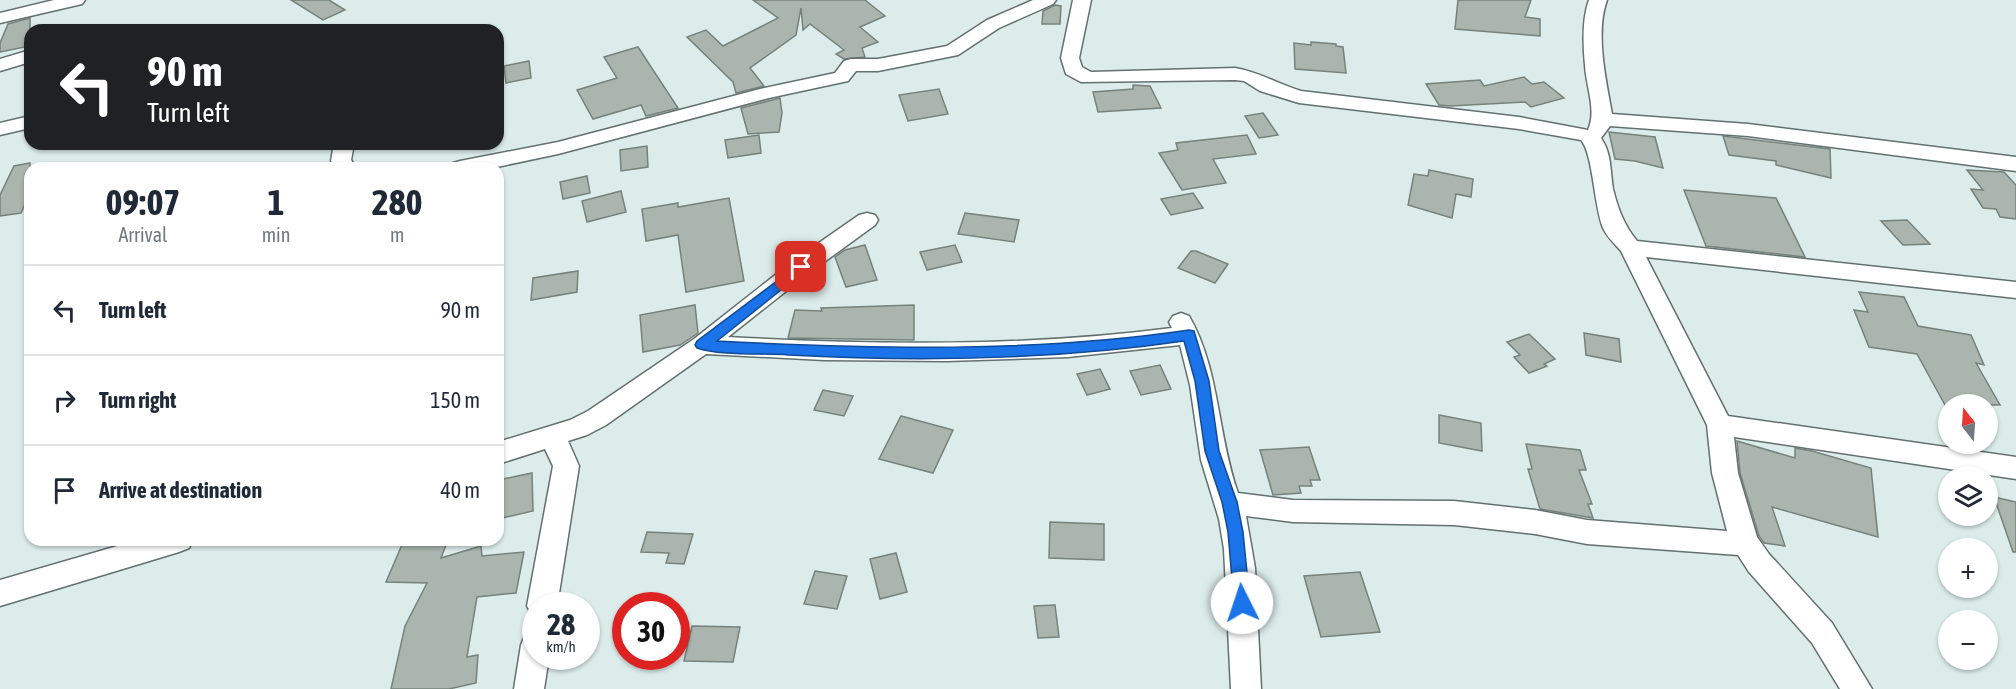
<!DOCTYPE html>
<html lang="en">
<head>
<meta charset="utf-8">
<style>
	:root { --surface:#fff; --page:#f6f6f7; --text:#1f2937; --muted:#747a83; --line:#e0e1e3 }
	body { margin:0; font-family:"Asap Condensed",sans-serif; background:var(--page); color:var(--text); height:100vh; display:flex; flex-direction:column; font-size:22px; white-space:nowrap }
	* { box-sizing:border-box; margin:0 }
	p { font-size:20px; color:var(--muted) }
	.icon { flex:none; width:33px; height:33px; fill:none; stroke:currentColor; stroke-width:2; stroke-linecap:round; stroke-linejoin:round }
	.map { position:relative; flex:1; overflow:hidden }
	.side { position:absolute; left:24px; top:162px; width:480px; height:384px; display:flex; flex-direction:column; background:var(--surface); border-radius:18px; box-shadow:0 2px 4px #0004 }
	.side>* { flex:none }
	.hud { position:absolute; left:24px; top:24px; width:480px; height:126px; border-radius:18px; box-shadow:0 2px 4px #0004; background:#202124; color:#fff; overflow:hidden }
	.needle { width:39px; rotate:343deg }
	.buttons { position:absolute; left:1938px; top:394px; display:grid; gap:12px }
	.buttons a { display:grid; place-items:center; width:60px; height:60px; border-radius:50%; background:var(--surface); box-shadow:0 2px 4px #0004; font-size:30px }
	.speed { position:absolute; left:522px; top:592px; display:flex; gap:12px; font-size:30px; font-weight:700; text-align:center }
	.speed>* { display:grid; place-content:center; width:78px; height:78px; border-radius:50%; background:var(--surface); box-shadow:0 2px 4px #0004; line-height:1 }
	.speed small { font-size:15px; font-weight:400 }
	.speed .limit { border:9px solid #d22; background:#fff; color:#111 }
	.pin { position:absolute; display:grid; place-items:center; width:51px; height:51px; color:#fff; margin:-26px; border-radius:12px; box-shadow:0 3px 9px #0006 }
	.me { position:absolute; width:66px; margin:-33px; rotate:356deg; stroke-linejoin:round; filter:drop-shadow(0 0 4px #0008) }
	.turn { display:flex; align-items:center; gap:21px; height:126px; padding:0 24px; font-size:27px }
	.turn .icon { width:78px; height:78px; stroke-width:2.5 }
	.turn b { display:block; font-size:42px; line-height:51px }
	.eta { display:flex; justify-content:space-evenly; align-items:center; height:102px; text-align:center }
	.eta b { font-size:36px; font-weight:700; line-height:42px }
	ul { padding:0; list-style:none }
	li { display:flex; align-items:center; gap:18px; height:90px; padding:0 24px; border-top:2px solid var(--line) }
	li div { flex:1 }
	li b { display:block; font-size:22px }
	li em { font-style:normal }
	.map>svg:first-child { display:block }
</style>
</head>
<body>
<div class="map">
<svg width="2016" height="689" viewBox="0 0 2016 689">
	<rect width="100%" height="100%" fill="#dbecea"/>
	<!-- building -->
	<g fill="#a9b5ae" stroke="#76827b" stroke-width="1.5">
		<path d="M 291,0 L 329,0 L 345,10 L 323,20 Z"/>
		<path d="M 753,0 L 865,0 L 885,16 L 860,27 L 878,42 L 862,48 L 865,57 L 844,59 L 836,54 L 844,50 L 810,24 L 803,30 L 801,8 L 796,35 L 750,68 L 764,86 L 736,93 L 733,82 L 687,37 L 706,30 L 723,46 L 778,18 Z"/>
		<path d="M 1458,0 L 1531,0 L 1525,17 L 1540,19 L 1540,36 L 1455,29 Z"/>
		<path d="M 1055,5 L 1061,6 L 1060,24 L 1042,24 L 1043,11 Z"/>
		<path d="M 30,18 L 30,46 L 0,52 L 0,43 L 8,24 Z"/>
		<path d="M 1311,42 L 1336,44 L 1336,46 L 1343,47 L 1346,73 L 1295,69 L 1294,43 L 1311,45 Z"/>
		<path d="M 638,47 L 678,108 L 646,116 L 641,105 L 593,119 L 577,90 L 617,78 L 604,57 Z"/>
		<path d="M 529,61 L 531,78 L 506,83 L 504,66 Z"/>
		<path d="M 1524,77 L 1532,84 L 1544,82 L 1564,98 L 1531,107 L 1525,102 L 1450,106 L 1439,105 L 1426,84 L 1480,80 L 1484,86 Z"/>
		<path d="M 1133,85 L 1150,86 L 1161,108 L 1098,112 L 1093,92 L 1133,89 Z"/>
		<path d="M 939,89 L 948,114 L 908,121 L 899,95 Z"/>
		<path d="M 780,98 L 782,113 L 779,132 L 748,134 L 741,108 Z"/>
		<path d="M 1263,113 L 1278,135 L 1259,138 L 1245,116 Z"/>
		<path d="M 1609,132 L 1655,137 L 1663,168 L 1635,161 L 1615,159 Z"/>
		<path d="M 759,135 L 761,153 L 728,158 L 725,140 Z"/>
		<path d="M 1247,135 L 1256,154 L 1213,159 L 1226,183 L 1182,190 L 1159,153 L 1178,150 L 1176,143 Z"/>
		<path d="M 1723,136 L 1830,149 L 1831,178 L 1776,165 L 1776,161 L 1729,155 Z"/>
		<path d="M 647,146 L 648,167 L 621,171 L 620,150 Z"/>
		<path d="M 30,163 L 30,193 L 21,213 L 0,216 L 0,195 L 14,166 Z"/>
		<path d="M 1429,170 L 1473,179 L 1471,197 L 1456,194 L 1452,218 L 1408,205 L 1414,174 L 1428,176 Z"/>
		<path d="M 1967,170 L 2004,172 L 2016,185 L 2016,219 L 2000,217 L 1996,209 L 1983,208 L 1971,189 L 1983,190 Z"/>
		<path d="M 587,176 L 590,193 L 563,199 L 560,182 Z"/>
		<path d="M 1684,190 L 1776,198 L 1805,257 L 1706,246 Z"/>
		<path d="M 621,191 L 626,212 L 587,222 L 582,201 Z"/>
		<path d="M 1193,193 L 1203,208 L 1171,215 L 1161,199 Z"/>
		<path d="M 729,198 L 744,281 L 686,292 L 678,235 L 646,241 L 642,209 L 678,203 L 678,207 Z"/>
		<path d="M 965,213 L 1019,220 L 1014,242 L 958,234 Z"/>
		<path d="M 1907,220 L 1930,244 L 1903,245 L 1881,221 Z"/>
		<path d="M 865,245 L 877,280 L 846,287 L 835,257 L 845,250 Z"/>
		<path d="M 955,245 L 962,262 L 927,270 L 920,252 Z"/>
		<path d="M 1191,251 L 1196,251 L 1228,264 L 1215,283 L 1178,268 Z"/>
		<path d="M 578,271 L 577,292 L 531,300 L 533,278 Z"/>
		<path d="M 1859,292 L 1904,297 L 1918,326 L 1971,335 L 1984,365 L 1976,363 L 2000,405 L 1945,405 L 1917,354 L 1869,347 L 1854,310 L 1868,312 Z"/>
		<path d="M 695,305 L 698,333 L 680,345 L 643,352 L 640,315 Z"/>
		<path d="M 914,305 L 914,340 L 788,338 L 795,310 L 822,311 L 821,308 Z"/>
		<path d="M 1584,333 L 1619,339 L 1621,362 L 1586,355 Z"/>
		<path d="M 1529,334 L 1555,359 L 1544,364 L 1547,366 L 1529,373 L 1514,357 L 1520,355 L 1507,342 Z"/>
		<path d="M 1160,365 L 1171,389 L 1141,395 L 1130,371 Z"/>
		<path d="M 1100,369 L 1110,389 L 1087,395 L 1077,374 Z"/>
		<path d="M 823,390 L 853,396 L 844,416 L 814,410 Z"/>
		<path d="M 1439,415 L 1481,423 L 1482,451 L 1439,443 Z"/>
		<path d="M 901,416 L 953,430 L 933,473 L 879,459 Z"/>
		<path d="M 1737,441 L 1795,458 L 1795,448 L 1812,451 L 1871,468 L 1878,537 L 1772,507 L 1785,546 L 1764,543 L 1759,536 L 1740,473 Z"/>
		<path d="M 1526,444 L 1580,450 L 1586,470 L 1579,470 L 1592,504 L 1588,504 L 1593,518 L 1540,509 L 1528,469 L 1532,469 Z"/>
		<path d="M 1309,447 L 1320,480 L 1310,480 L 1312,486 L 1299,486 L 1301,493 L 1273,495 L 1260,450 Z"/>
		<path d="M 532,473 L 533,511 L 498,519 L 498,480 Z"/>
		<path d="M 1994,497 L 2016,502 L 2016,552 L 2013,552 Z"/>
		<path d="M 1050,522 L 1104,524 L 1104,560 L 1049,558 Z"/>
		<path d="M 647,532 L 693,534 L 684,564 L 666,563 L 669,553 L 641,552 Z"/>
		<path d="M 404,540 L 448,540 L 441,558 L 481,546 L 482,556 L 524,552 L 516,593 L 477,597 L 467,657 L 478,655 L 476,683 L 449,689 L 391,689 L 405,626 L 427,583 L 386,582 Z"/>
		<path d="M 896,553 L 907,592 L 880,599 L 870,559 Z"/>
		<path d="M 815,571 L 847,576 L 837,609 L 804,604 Z"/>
		<path d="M 1360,572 L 1380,632 L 1321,637 L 1304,576 Z"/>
		<path d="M 1055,605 L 1059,637 L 1038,638 L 1034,606 Z"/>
		<path d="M 692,626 L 740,627 L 733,662 L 684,661 Z"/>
	</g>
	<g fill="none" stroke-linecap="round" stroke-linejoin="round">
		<defs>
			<g id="minor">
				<path d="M 54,0 L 85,0 L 82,4 L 0,23 L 0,13 Z"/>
				<path d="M 1033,0 L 1056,0 L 1053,4 L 999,28 L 958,55 L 878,71 L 856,71 L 848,81 L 769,98 L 558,154 L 492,168 L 450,168 L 453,163 L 460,161 L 558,142 L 760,89 L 835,73 L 844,61 L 851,59 L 878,59 L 947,46 L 987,20 Z"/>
				<path d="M 1073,0 L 1091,0 L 1079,58 L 1082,67 L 1091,72 L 1235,68 C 1259,72 1278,84 1301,91 L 1519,117 L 1588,130 C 1597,110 1586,87 1585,65 C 1583,45 1582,19 1589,0 L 1607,0 C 1595,33 1606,80 1612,114 L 1748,124 L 2016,157 L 2016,171 L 1748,136 L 1610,126 L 1601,138 C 1612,154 1610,171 1613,189 C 1618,209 1624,225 1637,241 L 2016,282 L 2016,298 L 1646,257 L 1728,416 L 2016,457 L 2016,479 L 1734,437 L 1738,473 L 1757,537 L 1769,554 L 1832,623 L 1872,689 L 1840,689 L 1812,643 L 1749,572 L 1738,555 L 1587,544 L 1535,534 L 1454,525 L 1293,522 L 1246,516 L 1255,568 L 1261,689 L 1231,689 L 1224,549 L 1219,519 L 1201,460 L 1190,385 L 1180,345 L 1068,357 L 946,361 L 824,360 L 706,354 L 606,425 L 587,435 L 568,441 L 579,466 L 557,606 L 536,606 L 536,617 L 532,615 L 527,606 L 553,466 L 545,449 L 498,464 L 498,442 L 570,420 L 588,411 L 694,339 L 793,261 L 859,215 L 867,213 L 875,215 L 878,220 L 875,225 L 809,273 L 728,337 C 876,345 1025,347 1172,328 L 1169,322 L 1173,316 L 1181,313 L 1189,316 C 1220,369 1217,434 1238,493 L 1293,500 L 1454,501 L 1535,510 L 1587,520 L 1727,531 L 1712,473 L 1707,425 L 1621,251 C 1615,244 1607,237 1603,228 C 1594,206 1593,153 1581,140 L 1519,129 L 1299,103 L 1260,91 L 1244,81 L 1235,80 L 1081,82 L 1066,74 L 1061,58 Z"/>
				<path d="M 30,50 L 30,62 L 0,71 L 0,59 Z"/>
				<path d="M 30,116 L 30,128 L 0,135 L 0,123 Z"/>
				<path d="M 334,144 L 354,144 L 351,160 L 357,168 L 336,168 L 331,161 Z"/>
				<path d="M 138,540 L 193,540 L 189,548 L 179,552 L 0,606 L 0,580 Z"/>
				<path d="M 536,631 L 536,657 L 549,657 L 544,689 L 514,689 L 521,645 L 525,635 Z"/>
			</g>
		</defs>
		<!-- minor casing -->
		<use href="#minor" stroke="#62706f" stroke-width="3"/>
		<!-- minor -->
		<use href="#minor" fill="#fff" fill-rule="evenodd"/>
	</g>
	<!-- route -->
	<path fill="#1a73e8" stroke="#114b97" stroke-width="1.5" d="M 801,263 L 808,267 L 806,270 L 717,341 C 874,349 1033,353 1189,330 L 1194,331 L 1209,381 L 1219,451 L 1237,502 L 1243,532 L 1250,603 L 1248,608 L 1242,610 L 1236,608 L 1234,603 L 1228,532 L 1222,502 L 1205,451 L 1195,381 L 1184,341 C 1054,360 919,362 788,355 C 763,353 720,356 697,348 L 695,345 L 697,341 Z"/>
</svg>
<div class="buttons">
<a><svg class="needle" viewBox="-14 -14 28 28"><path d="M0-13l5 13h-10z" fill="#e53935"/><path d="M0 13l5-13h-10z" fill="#747a83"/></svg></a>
<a><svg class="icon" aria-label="layers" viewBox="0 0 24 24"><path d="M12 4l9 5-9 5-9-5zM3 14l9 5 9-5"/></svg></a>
<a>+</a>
<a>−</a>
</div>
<div class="speed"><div>28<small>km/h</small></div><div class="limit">30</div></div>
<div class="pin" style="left:801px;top:267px;background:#d93025"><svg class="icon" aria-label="arrive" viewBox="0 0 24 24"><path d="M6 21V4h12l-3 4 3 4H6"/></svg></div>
<svg class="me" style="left:1242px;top:603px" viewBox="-20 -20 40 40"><circle r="19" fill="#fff"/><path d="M0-13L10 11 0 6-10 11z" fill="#1a73e8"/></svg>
<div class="hud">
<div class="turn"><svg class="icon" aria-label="left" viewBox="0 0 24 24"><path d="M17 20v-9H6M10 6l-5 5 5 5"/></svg><div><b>90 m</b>Turn left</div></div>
</div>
<section class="side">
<div class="eta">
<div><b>09:07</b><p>Arrival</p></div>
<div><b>1</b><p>min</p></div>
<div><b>280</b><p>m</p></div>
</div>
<ul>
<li><svg class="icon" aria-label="left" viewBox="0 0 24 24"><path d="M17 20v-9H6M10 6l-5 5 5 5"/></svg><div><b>Turn left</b></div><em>90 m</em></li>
<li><svg class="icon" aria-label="right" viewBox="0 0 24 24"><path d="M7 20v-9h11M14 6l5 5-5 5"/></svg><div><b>Turn right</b></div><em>150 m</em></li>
<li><svg class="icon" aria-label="arrive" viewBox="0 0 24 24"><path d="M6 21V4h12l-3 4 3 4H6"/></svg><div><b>Arrive at destination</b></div><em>40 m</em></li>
</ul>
</section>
</div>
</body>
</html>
